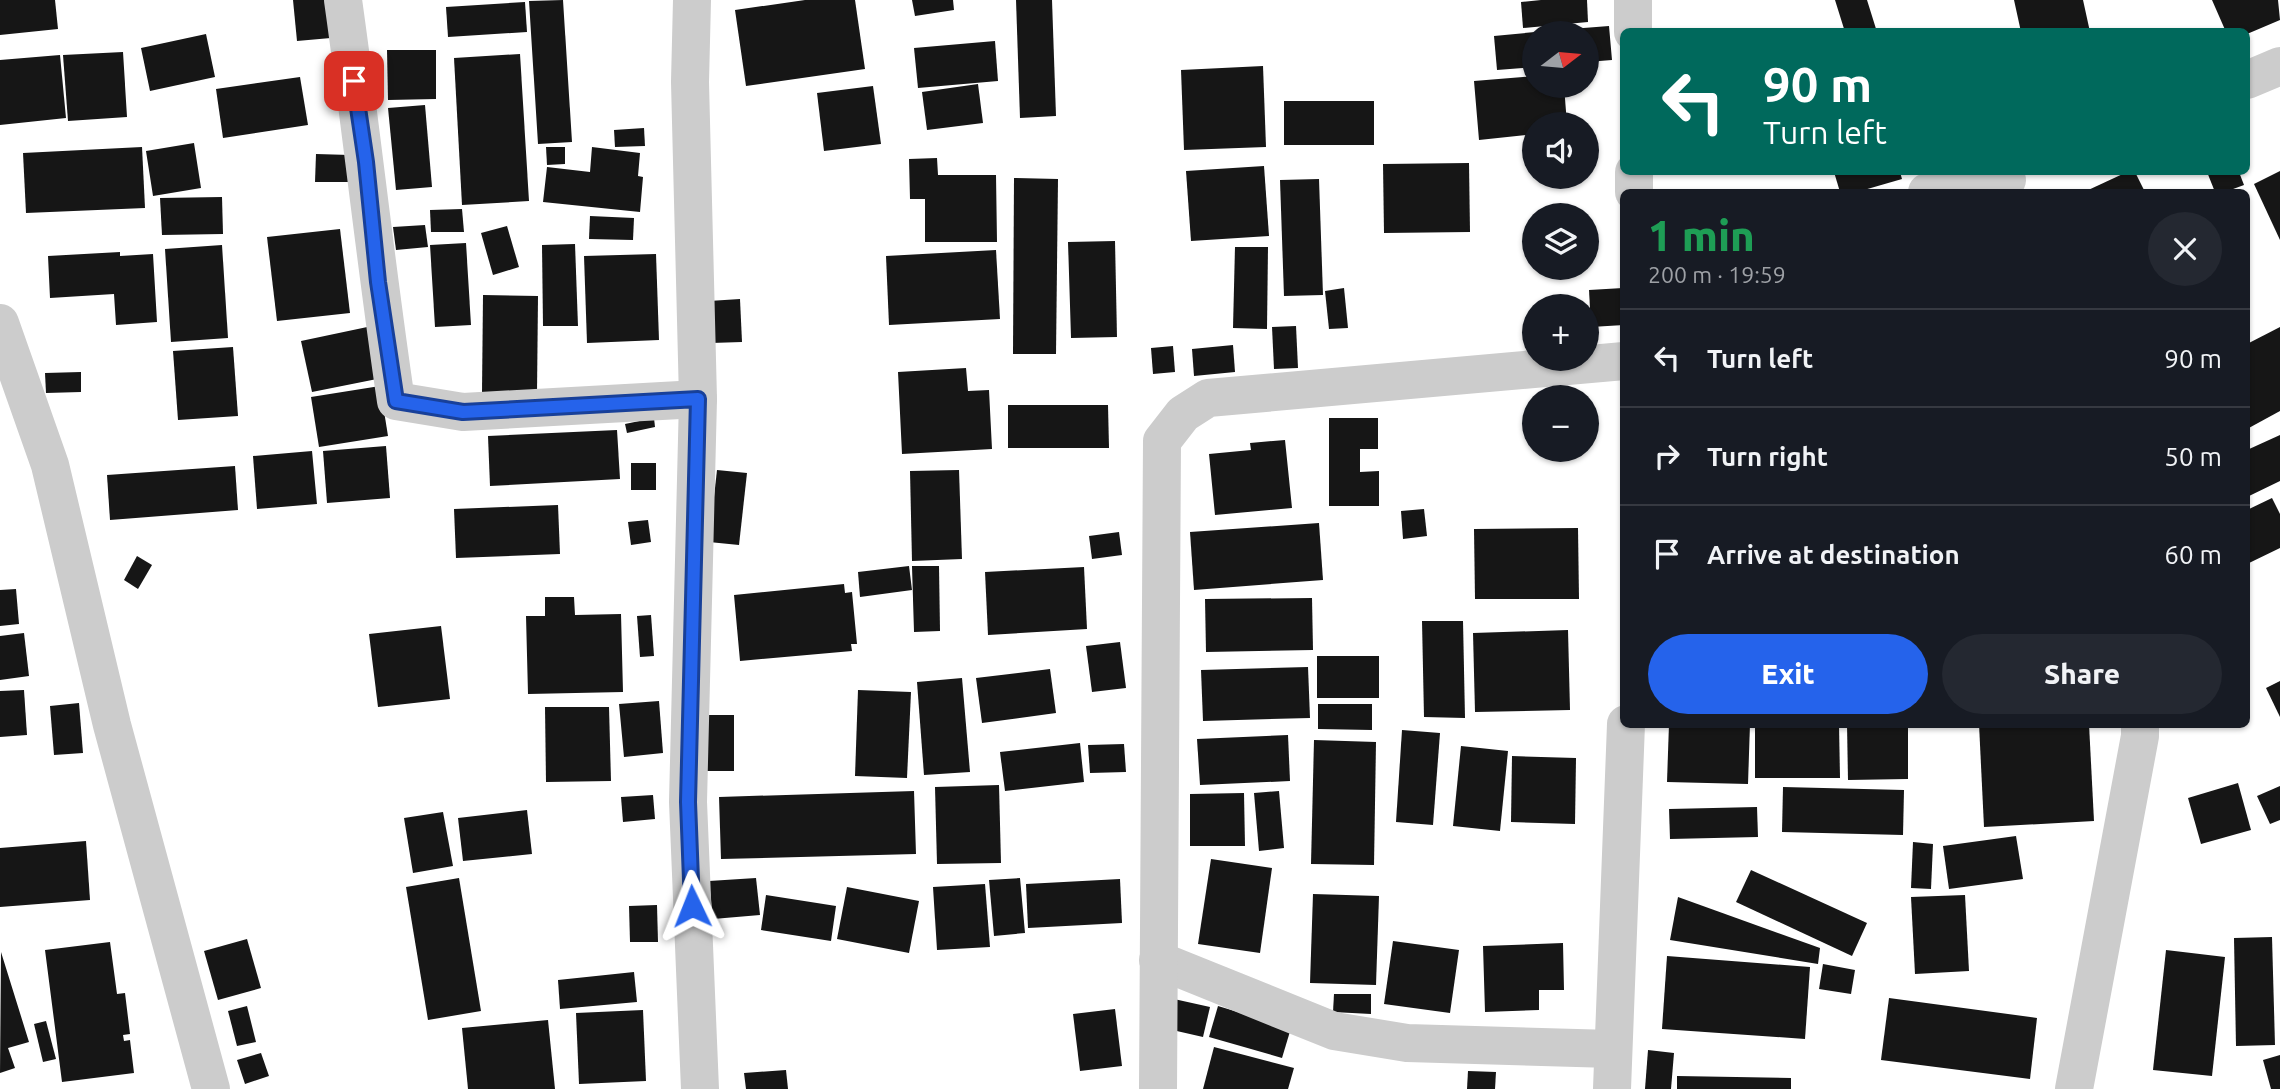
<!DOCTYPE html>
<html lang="en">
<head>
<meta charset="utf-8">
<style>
	:root { --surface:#171b24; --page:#242831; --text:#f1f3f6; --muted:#9ea1a6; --line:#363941; --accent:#2563eb }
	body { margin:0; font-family:Ubuntu,sans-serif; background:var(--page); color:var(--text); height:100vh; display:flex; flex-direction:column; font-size:26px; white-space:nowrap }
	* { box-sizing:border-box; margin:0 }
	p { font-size:23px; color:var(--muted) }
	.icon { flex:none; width:38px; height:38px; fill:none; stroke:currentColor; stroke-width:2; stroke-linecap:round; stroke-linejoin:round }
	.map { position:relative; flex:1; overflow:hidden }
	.sheet { position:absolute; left:1620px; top:189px; width:630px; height:539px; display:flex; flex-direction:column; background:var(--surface); border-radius:10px; box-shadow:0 2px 5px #0004 }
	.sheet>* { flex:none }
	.hud { position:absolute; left:1620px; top:28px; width:630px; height:147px; border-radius:10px; box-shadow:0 2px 5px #0004; background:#00695c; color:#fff; overflow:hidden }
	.needle { width:46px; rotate:74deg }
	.controls { position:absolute; left:1522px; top:21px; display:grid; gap:14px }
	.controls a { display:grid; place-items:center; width:77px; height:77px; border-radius:50%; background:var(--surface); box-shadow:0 2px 5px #0004; font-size:35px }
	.pin { position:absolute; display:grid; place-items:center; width:60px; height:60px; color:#fff; margin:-30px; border-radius:14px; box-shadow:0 4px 10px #0006 }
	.me { position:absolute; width:77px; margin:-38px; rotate:358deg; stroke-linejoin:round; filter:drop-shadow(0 0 5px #0008) }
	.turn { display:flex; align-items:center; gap:24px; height:147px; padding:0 28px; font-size:32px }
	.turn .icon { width:91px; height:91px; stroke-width:2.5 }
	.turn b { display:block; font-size:49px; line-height:60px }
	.round { display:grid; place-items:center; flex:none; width:74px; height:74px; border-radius:37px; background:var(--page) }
	.summary { display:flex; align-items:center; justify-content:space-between; height:119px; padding:0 28px }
	h1 { font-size:42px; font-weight:800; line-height:52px; color:#1e9e55 }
	.button { display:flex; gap:14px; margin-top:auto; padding:14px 28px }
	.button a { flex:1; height:80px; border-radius:42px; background:var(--accent); color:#fff; font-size:28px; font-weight:800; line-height:80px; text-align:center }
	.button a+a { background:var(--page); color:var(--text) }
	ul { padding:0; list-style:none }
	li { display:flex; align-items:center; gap:21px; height:98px; padding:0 28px; border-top:2px solid var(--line) }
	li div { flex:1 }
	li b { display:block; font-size:26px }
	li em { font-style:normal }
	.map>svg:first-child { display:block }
</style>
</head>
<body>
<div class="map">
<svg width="2280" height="1089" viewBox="0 0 2280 1089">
	<rect width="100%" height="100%" fill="#fff"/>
	<!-- building -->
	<g fill="#161616">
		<path d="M 0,0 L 55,0 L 58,29 L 0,35 Z"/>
		<path d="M 293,0 L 339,0 L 342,37 L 297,41 Z"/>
		<path d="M 563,0 L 572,142 L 538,144 L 529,1 Z"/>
		<path d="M 805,0 L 855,0 L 865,69 L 746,86 L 735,10 Z"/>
		<path d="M 912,0 L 953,0 L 954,10 L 915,16 Z"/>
		<path d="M 1016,0 L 1052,0 L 1056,116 L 1020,118 Z"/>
		<path d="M 1541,0 L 1587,0 L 1588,22 L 1523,28 L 1521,2 Z"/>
		<path d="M 1835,0 L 1867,0 L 1877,32 L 1845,32 Z"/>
		<path d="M 2014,0 L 2083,0 L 2090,32 L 2021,32 Z"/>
		<path d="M 2212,0 L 2278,0 L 2280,20 L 2247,34 L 2247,32 L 2226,32 Z"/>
		<path d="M 525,2 L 527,32 L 448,37 L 446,7 Z"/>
		<path d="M 1609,26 L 1612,60 L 1587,62 L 1587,33 L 1545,33 L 1545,31 Z"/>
		<path d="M 1535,32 L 1535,67 L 1497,70 L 1494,36 Z"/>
		<path d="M 206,34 L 215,77 L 150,91 L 141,48 Z"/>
		<path d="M 995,41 L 998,81 L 918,88 L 914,48 Z"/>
		<path d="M 387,50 L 436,50 L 436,99 L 388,100 Z"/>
		<path d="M 123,52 L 127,117 L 68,121 L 63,55 Z"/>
		<path d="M 520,54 L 529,201 L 462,205 L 454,58 Z"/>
		<path d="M 60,55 L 66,118 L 0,125 L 0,60 Z"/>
		<path d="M 1263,66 L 1266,147 L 1184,150 L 1181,70 Z"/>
		<path d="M 1535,76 L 1535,86 L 1564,86 L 1567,124 L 1535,124 L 1535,134 L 1479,140 L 1474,81 Z"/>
		<path d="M 300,77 L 308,125 L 223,138 L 216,89 Z"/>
		<path d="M 978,84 L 983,123 L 927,130 L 922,92 Z"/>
		<path d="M 873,86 L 881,144 L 824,151 L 817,93 Z"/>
		<rect x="1284" y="101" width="90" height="44"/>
		<path d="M 425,105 L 432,187 L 396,190 L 388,108 Z"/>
		<path d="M 644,128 L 645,146 L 615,147 L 614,130 Z"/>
		<path d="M 194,143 L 201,188 L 153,196 L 146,151 Z"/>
		<path d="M 142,147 L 145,208 L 26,213 L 23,153 Z"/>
		<path d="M 546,147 L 565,147 L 565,164 L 547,165 Z"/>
		<path d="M 592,147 L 640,153 L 638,176 L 643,177 L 640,212 L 543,202 L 547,167 L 590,172 Z"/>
		<path d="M 316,154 L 350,155 L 350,182 L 315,182 Z"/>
		<path d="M 937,158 L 938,175 L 996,175 L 997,242 L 925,242 L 925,199 L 910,199 L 909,159 Z"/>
		<path d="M 1469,163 L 1470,232 L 1384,233 L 1383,164 Z"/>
		<path d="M 1264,166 L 1269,236 L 1191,241 L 1186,171 Z"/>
		<path d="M 2280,171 L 2280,240 L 2254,184 Z"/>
		<path d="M 1834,172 L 1900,172 L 1902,179 L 1857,192 L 1840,192 Z"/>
		<path d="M 2127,172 L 2135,172 L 2145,192 L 2084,192 Z"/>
		<path d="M 2207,172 L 2239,172 L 2244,185 L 2225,192 L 2215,192 Z"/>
		<path d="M 1014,178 L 1058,179 L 1056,354 L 1013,354 Z"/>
		<path d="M 1319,179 L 1323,295 L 1284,296 L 1280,180 Z"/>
		<path d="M 222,197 L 223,234 L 162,235 L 160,198 Z"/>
		<path d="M 462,209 L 464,232 L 431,232 L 430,210 Z"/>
		<path d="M 590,216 L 634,218 L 633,240 L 589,239 Z"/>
		<path d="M 425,225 L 428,247 L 396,250 L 393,227 Z"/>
		<path d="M 507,226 L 519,267 L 493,275 L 481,233 Z"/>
		<path d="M 340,229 L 350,313 L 277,321 L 267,237 Z"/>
		<path d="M 1115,241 L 1117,337 L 1071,338 L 1068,242 Z"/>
		<path d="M 466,243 L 471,325 L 435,327 L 430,245 Z"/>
		<path d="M 575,244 L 578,326 L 543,326 L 542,245 Z"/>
		<path d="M 222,245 L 228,338 L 171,342 L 165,249 Z"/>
		<path d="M 1235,247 L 1268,247 L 1267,329 L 1233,328 Z"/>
		<path d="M 996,250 L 1000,319 L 889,325 L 886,256 Z"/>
		<path d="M 120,252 L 120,256 L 153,254 L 157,322 L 116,325 L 114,294 L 50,298 L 48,256 Z"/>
		<path d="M 656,254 L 659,340 L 587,343 L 584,256 Z"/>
		<path d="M 1344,288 L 1348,328 L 1329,329 L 1325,291 Z"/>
		<path d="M 1623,288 L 1624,325 L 1591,327 L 1589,290 Z"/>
		<path d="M 483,295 L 538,296 L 537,392 L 482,392 Z"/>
		<path d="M 740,299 L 742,342 L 711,343 L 709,301 Z"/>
		<path d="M 372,326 L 382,378 L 312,392 L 301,341 Z"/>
		<path d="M 1296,326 L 1298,368 L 1274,369 L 1272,327 Z"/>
		<path d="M 2280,327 L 2280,411 L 2247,429 L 2247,344 Z"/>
		<path d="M 1233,345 L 1235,372 L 1194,376 L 1192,349 Z"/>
		<path d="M 1173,346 L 1175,372 L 1153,374 L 1151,348 Z"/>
		<path d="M 233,347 L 238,416 L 178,420 L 173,351 Z"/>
		<path d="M 966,368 L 968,391 L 989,390 L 992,449 L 902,454 L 898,372 Z"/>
		<path d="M 81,372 L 81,392 L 46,393 L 45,373 Z"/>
		<path d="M 380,386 L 388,436 L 319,447 L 311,397 Z"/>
		<path d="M 1008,405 L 1108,405 L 1109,448 L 1008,448 Z"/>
		<path d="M 654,418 L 655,427 L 627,433 L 625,424 Z"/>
		<path d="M 1329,418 L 1378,418 L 1378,449 L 1360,449 L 1360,472 L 1379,471 L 1379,506 L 1329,506 Z"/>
		<path d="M 617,430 L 620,479 L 490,486 L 488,436 Z"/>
		<path d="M 2280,435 L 2280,481 L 2247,497 L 2247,450 Z"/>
		<path d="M 1285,440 L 1292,508 L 1215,515 L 1209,454 L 1251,450 L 1250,443 Z"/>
		<path d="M 386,446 L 390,498 L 327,503 L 323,451 Z"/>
		<path d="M 312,451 L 317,504 L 257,509 L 253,456 Z"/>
		<rect x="631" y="463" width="25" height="27"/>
		<path d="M 235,466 L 238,510 L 110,520 L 107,475 Z"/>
		<path d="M 717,470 L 747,473 L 739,545 L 709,542 Z"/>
		<path d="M 959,470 L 962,559 L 912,561 L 910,471 Z"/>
		<path d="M 2272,498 L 2280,514 L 2280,548 L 2247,564 L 2247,510 Z"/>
		<path d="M 558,505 L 560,554 L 456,558 L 454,509 Z"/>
		<path d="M 1424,509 L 1427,536 L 1403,539 L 1401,511 Z"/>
		<path d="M 648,520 L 651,542 L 631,545 L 628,522 Z"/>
		<path d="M 1319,523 L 1323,580 L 1194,590 L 1190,532 Z"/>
		<path d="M 1578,528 L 1579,599 L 1475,599 L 1474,529 Z"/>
		<path d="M 1119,532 L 1122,555 L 1092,559 L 1089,536 Z"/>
		<path d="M 137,556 L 152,565 L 138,589 L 124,580 Z"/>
		<path d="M 909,566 L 912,590 L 860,597 L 858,572 Z"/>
		<path d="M 912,566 L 939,566 L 940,631 L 914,632 Z"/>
		<path d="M 1084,567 L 1087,629 L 988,635 L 985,572 Z"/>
		<path d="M 844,584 L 845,593 L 852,592 L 857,644 L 851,644 L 852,651 L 740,661 L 734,595 Z"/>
		<path d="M 16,589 L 19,624 L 0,626 L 0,590 Z"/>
		<path d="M 545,597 L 574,597 L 575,615 L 621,614 L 623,692 L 528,694 L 526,616 L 545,616 Z"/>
		<path d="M 1312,598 L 1313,650 L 1206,652 L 1205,599 Z"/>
		<path d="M 651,615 L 654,656 L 640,657 L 637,616 Z"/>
		<path d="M 1422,621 L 1463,621 L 1465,718 L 1424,717 Z"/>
		<path d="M 441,626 L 450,699 L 378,707 L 369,634 Z"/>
		<path d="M 1568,630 L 1570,710 L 1475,712 L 1473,633 Z"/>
		<path d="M 24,633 L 29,676 L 0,680 L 0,636 Z"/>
		<path d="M 1120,642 L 1126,688 L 1092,692 L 1086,646 Z"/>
		<rect x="1317" y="656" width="62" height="42"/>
		<path d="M 1308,667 L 1310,718 L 1203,721 L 1201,670 Z"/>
		<path d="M 1050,669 L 1056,713 L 982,723 L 976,678 Z"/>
		<path d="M 962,678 L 970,772 L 924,775 L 917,682 Z"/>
		<path d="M 2280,681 L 2280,717 L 2266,688 Z"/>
		<path d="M 24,690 L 27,735 L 0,737 L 0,691 Z"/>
		<path d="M 858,690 L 911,692 L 907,778 L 855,776 Z"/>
		<path d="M 659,701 L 663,753 L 624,757 L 619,704 Z"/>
		<path d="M 79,703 L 83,753 L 54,755 L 50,706 Z"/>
		<path d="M 1318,704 L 1372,704 L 1372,730 L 1318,729 Z"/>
		<path d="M 545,707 L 609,707 L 611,781 L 546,782 Z"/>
		<path d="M 706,715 L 734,715 L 734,771 L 707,771 Z"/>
		<path d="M 1669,724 L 1750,724 L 1748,784 L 1667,782 Z"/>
		<path d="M 1755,724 L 1839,724 L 1840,778 L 1755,778 Z"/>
		<path d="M 1847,724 L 1908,724 L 1908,779 L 1848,780 Z"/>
		<path d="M 1979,724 L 2089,724 L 2094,821 L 1984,827 Z"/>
		<path d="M 1402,730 L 1440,733 L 1433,825 L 1396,822 Z"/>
		<path d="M 1288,735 L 1290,781 L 1200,785 L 1197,739 Z"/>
		<path d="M 1314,740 L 1376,742 L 1374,865 L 1311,864 Z"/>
		<path d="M 1080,743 L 1084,782 L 1005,791 L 1000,752 Z"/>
		<path d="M 1124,744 L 1126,772 L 1090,773 L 1088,745 Z"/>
		<path d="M 1461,746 L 1508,751 L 1500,831 L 1453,826 Z"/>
		<path d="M 1512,756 L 1576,758 L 1575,824 L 1511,822 Z"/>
		<path d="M 2238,783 L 2251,830 L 2201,844 L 2188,798 Z"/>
		<path d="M 999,785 L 1001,863 L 937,864 L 935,787 Z"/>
		<path d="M 2280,786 L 2280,820 L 2270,824 L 2257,796 Z"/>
		<path d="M 1783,787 L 1904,790 L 1903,835 L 1782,832 Z"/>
		<path d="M 914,791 L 916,854 L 721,859 L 719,797 Z"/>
		<path d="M 1279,791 L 1284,848 L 1259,851 L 1254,793 Z"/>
		<path d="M 1244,793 L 1245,846 L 1190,846 L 1190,794 Z"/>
		<path d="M 653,795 L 655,819 L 623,822 L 621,797 Z"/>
		<path d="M 1757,807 L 1758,837 L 1670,839 L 1669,809 Z"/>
		<path d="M 527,810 L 532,854 L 463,861 L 458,818 Z"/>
		<path d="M 443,812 L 453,866 L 413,873 L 404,818 Z"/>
		<path d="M 2016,836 L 2023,879 L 1949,889 L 1943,846 Z"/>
		<path d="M 86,841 L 90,900 L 0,907 L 0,848 Z"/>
		<path d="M 1913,842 L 1933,844 L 1931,889 L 1911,888 Z"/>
		<path d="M 1211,859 L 1272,868 L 1260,953 L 1198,944 Z"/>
		<path d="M 1751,870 L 1867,923 L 1852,956 L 1736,902 Z"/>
		<path d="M 459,878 L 481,1011 L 428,1020 L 406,887 Z"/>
		<path d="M 756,878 L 760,915 L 713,919 L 709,881 Z"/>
		<path d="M 1020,878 L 1025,933 L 994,936 L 989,880 Z"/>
		<path d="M 1120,879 L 1122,923 L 1028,928 L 1026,884 Z"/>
		<path d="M 985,884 L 990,947 L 937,950 L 933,887 Z"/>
		<path d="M 847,887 L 919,901 L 909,953 L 837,939 Z"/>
		<path d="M 1313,894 L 1379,896 L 1376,985 L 1310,983 Z"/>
		<path d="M 766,895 L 836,906 L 831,941 L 761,930 Z"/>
		<path d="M 1965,895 L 1969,971 L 1915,974 L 1911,897 Z"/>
		<path d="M 1678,897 L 1820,948 L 1818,964 L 1670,940 Z"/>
		<path d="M 657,905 L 658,942 L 630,942 L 629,906 Z"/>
		<path d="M 2272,937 L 2275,1045 L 2236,1046 L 2234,938 Z"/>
		<path d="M 247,939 L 261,988 L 218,1000 L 204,951 Z"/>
		<path d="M 1393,941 L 1459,950 L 1450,1013 L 1384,1004 Z"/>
		<path d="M 110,942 L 117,994 L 125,993 L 130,1034 L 123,1035 L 124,1041 L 130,1040 L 134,1073 L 62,1082 L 45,950 Z"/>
		<path d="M 1563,943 L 1564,990 L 1539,990 L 1539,1010 L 1485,1012 L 1483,946 Z"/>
		<path d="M 2166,950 L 2225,957 L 2212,1076 L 2153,1070 Z"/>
		<path d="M 1,952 L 29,1042 L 8,1048 L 15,1068 L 0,1073 Z"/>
		<path d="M 1667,956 L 1810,967 L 1805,1039 L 1662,1029 Z"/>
		<path d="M 1823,964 L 1855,970 L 1851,994 L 1819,989 Z"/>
		<path d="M 634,972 L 637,1002 L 560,1009 L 558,980 Z"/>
		<path d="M 1334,994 L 1371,994 L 1371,1014 L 1333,1012 Z"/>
		<path d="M 1889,998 L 2037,1018 L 2030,1079 L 1881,1060 Z"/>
		<path d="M 1174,999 L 1210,1007 L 1203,1037 L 1168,1029 Z"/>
		<path d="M 247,1006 L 256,1042 L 237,1046 L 228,1011 Z"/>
		<path d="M 1218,1006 L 1291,1028 L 1282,1058 L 1209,1037 Z"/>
		<path d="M 1115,1009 L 1122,1066 L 1080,1071 L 1073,1014 Z"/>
		<path d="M 643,1010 L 646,1081 L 579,1084 L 576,1013 Z"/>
		<path d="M 548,1020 L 555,1089 L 468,1089 L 462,1028 Z"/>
		<path d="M 46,1021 L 56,1059 L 43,1062 L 34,1024 Z"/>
		<path d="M 1214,1047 L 1294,1068 L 1288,1089 L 1203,1089 Z"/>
		<path d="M 1648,1050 L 1674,1053 L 1671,1089 L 1645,1089 Z"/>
		<path d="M 261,1053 L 269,1076 L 245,1084 L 237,1060 Z"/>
		<path d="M 2280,1055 L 2280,1089 L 2271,1089 L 2263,1060 Z"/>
		<path d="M 786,1070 L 788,1089 L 746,1089 L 744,1073 Z"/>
		<path d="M 1468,1071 L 1496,1072 L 1495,1089 L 1467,1089 Z"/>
		<path d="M 1677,1076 L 1791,1078 L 1791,1089 L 1677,1089 Z"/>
	</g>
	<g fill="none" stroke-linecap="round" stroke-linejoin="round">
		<!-- street -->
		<g stroke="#ccc" stroke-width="38">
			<path d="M 343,0 C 362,134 376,267 396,401 L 463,412 L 698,399"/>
			<path d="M 692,0 L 690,82 L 698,399 L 688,802 L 700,1089"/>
			<path d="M 1633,0 L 1633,32"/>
			<path d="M 2247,80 L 2280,66"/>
			<path d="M 1634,192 L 1634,172"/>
			<path d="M 1927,192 L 2007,180"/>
			<path d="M 0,323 L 50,465 L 112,725 L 211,1089"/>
			<path d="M 1158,960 L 1334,1031 L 1407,1043 L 1612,1049"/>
			<path d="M 1158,1089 L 1162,441 L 1183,414 L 1208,398 L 1624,361"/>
			<path d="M 1612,1089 L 1626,724"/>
			<path d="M 2074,1089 L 2140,736 L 2140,724"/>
		</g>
	</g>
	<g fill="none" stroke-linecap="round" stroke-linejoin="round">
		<defs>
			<path id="route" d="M 354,81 L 366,162 L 378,282 L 396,401 L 463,412 L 698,399 L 688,802 L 692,906"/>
		</defs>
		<!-- route casing -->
		<use href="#route" stroke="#184099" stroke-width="18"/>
		<!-- route -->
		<use href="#route" stroke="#2563eb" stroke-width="12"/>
	</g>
</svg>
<div class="controls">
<a><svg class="needle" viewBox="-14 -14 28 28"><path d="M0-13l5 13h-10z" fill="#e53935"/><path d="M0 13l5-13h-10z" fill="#9ea1a6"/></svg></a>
<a><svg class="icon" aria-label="sound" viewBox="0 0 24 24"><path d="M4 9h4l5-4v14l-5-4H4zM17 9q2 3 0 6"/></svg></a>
<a><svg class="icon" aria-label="layers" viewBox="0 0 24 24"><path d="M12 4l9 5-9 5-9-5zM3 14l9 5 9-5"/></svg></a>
<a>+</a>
<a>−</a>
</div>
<div class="pin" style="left:354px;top:81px;background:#d93025"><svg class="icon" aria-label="arrive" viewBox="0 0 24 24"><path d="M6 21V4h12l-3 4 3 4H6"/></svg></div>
<svg class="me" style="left:692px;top:906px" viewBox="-20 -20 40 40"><path d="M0-17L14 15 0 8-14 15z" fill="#2563eb" stroke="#fff" stroke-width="4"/></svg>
<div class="hud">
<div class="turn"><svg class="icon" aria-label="left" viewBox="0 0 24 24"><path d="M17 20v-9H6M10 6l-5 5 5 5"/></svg><div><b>90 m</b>Turn left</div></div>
</div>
<section class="sheet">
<div class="summary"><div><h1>1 min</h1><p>200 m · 19:59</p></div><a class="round"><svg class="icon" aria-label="close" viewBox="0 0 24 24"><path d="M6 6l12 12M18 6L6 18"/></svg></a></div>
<ul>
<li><svg class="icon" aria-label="left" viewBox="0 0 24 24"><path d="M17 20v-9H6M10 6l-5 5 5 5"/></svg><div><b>Turn left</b></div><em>90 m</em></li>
<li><svg class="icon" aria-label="right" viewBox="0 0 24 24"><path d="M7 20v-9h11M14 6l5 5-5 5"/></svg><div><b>Turn right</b></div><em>50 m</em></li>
<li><svg class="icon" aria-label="arrive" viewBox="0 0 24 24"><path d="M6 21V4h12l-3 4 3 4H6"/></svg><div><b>Arrive at destination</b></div><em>60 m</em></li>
</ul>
<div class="button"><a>Exit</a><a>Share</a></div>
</section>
</div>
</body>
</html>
